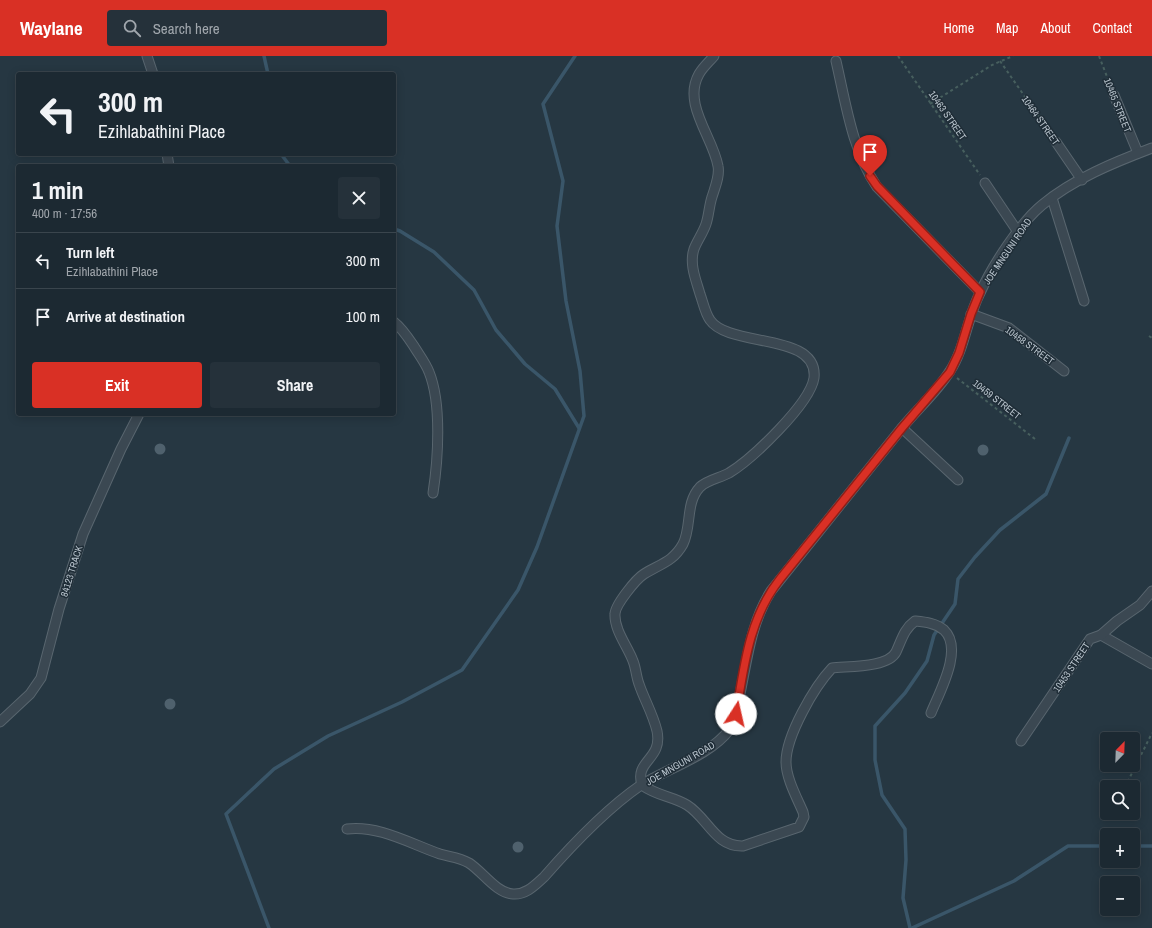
<!DOCTYPE html>
<html lang="en">
<head>
<meta charset="utf-8">
<style>
	:root { --surface:#1c2932; --page:#25313a; --text:#f1f3f6; --muted:#a0a6ac; --line:#3a454d; --accent:#d93025 }
	body { margin:0; font-family:"Archivo Narrow",sans-serif; background:var(--page); color:var(--text); height:100vh; display:flex; flex-direction:column; font-size:15px; white-space:nowrap }
	* { box-sizing:border-box; margin:0 }
	p { font-size:13px; color:var(--muted) }
	.icon { flex:none; width:22px; height:22px; fill:none; stroke:currentColor; stroke-width:2; stroke-linecap:round; stroke-linejoin:round }
	.map { position:relative; flex:1; overflow:hidden }
	.side { position:absolute; left:16px; top:108px; width:380px; height:252px; display:flex; flex-direction:column; background:var(--surface); border-radius:4px; box-shadow:0 2px 10px #0003,0 0 0 1px var(--line) }
	.side>* { flex:none }
	.hud { position:absolute; left:16px; top:16px; width:380px; height:84px; border-radius:4px; box-shadow:0 2px 10px #0003,0 0 0 1px var(--line); background:#1c2932; color:var(--text); overflow:hidden }
	.needle { width:26px; rotate:23deg }
	.fabs { position:absolute; left:1100px; top:676px; display:grid; gap:8px }
	.fabs a { display:grid; place-items:center; width:40px; height:40px; border-radius:4px; background:var(--surface); box-shadow:0 2px 10px #0003,0 0 0 1px var(--line); font-size:20px }
	.pin { position:absolute; display:grid; place-items:center; width:34px; height:34px; color:#fff; margin:-41px -17px; border-radius:50% 50% 50% 0; rotate:-45deg; box-shadow:0 0 4px #0007 }
	.pin .icon { rotate:45deg }
	.me { position:absolute; width:44px; margin:-22px; rotate:10deg; stroke-linejoin:round; filter:drop-shadow(0 0 3px #0008) }
	.turn { display:flex; align-items:center; gap:14px; height:84px; padding:0 16px; font-size:18px }
	.turn .icon { width:52px; height:52px; stroke-width:2.5 }
	.turn b { display:block; font-size:28px; line-height:34px }
	.round { display:grid; place-items:center; flex:none; width:42px; height:42px; border-radius:4px; background:var(--page) }
	.headline { display:flex; align-items:center; justify-content:space-between; height:68px; padding:0 16px }
	h1 { font-size:24px; font-weight:700; line-height:30px }
	.cta { display:flex; gap:8px; margin-top:auto; padding:8px 16px }
	.cta a { flex:1; height:46px; border-radius:4px; background:var(--accent); color:#fff; font-size:16px; font-weight:700; line-height:46px; text-align:center }
	.cta a+a { background:var(--page); color:var(--text) }
	ul { padding:0; list-style:none }
	li { display:flex; align-items:center; gap:12px; height:56px; padding:0 16px; border-top:1px solid var(--line) }
	li div { flex:1 }
	li b { display:block; font-size:15px }
	li em { font-style:normal }
	header { display:flex; align-items:center; gap:24px; box-sizing:border-box; height:56px; padding:0 20px; background:var(--accent); color:#fff }
	header strong { font-size:19px }
	nav { display:flex; gap:22px; margin-inline-start:auto; font-size:14px }
	.search { width:280px; height:36px; background:var(--page); display:flex; align-items:center; gap:10px; box-sizing:border-box; padding:0 14px; border-radius:4px; color:var(--muted); font-size:15px }
	.map>svg:first-child { display:block }
</style>
</head>
<body>
<header>
<strong>Waylane</strong>
<div class="search"><svg class="icon" aria-label="search" viewBox="0 0 24 24"><circle cx="10" cy="10" r="6"/><path d="M15 15l6 6"/></svg>Search here</div>
<nav><a>Home</a><a>Map</a><a>About</a><a>Contact</a></nav>
</header>
<div class="map">
<svg width="1152" height="872" viewBox="0 0 1152 872">
	<rect width="100%" height="100%" fill="#263742"/>
	<g fill="none" stroke-linecap="round" stroke-linejoin="round">
		<!-- stream -->
		<g stroke="#3a5669" stroke-width="3.5">
			<path d="M 264,0 L 268,18"/>
			<path d="M 281,98 L 290,110"/>
			<path d="M 394,173 L 400,175 L 434,196 L 474,234 L 496,274 L 525,308 L 555,333 L 579,372"/>
			<path d="M 1133,790 L 1152,790"/>
			<path d="M 269,872 L 226,758 L 274,713 L 328,680 L 402,646 L 462,614 L 518,534 L 537,491 L 584,360 L 580,315 L 566,245 L 557,170 L 563,125 L 543,48 L 575,0"/>
			<path d="M 910,872 L 903,842 L 906,804 L 905,773 L 882,739 L 875,704 L 875,670 L 905,637 L 927,605 L 934,579 L 955,548 L 958,523 L 975,501 L 1000,474 L 1046,438 L 1069,382"/>
			<path d="M 912,872 L 1014,825 L 1068,790 L 1107,790"/>
		</g>
	</g>
	<!-- building -->
	<g fill="#4f616d">
		<circle cx="160" cy="393" r="5.5"/>
		<circle cx="983" cy="394" r="5.5"/>
		<circle cx="170" cy="648" r="5.5"/>
		<circle cx="518" cy="791" r="5.5"/>
	</g>
	<g fill="none" stroke-linecap="round" stroke-linejoin="round">
		<defs>
			<g id="minor">
				<path d="M 147,0 L 153,18"/>
				<path d="M 714,0 C 709,6 703,11 699,18 C 682,48 713,81 718,110 C 720,120 715,131 712,141 C 709,150 709,159 706,168 C 703,177 697,185 694,193 C 689,208 696,224 700,238 C 703,246 705,257 710,264 C 729,292 819,276 814,322 C 810,348 752,403 729,417 C 720,422 707,424 700,431 C 685,447 692,470 683,488 C 673,506 660,508 644,518 C 636,523 615,549 615,558 C 614,574 628,591 633,605 C 636,612 636,620 639,628 C 644,643 653,658 657,675 C 663,704 634,704 642,729 C 657,740 672,740 687,749 C 708,762 715,791 743,790 L 799,771 L 804,761 L 803,756 C 797,742 786,722 786,706 C 786,680 814,631 832,612 C 847,610 888,612 896,596 C 902,583 904,573 915,565 C 925,566 936,567 944,574 C 964,593 939,637 931,657"/>
				<path d="M 836,5 C 846,48 852,94 877,131 L 980,236"/>
				<path d="M 1114,39 L 1138,97"/>
				<path d="M 1056,86 L 1082,124"/>
				<path d="M 167,98 L 169,110"/>
				<path d="M 985,127 L 1018,176"/>
				<path d="M 1052,142 L 1084,245"/>
				<path d="M 971,258 L 1009,272 L 1064,315"/>
				<path d="M 394,266 C 403,273 409,283 415,292 C 420,300 426,308 429,316 C 442,348 438,404 433,437"/>
				<path d="M 902,372 L 958,424"/>
				<path d="M 1101,579 L 1152,608"/>
				<path d="M 0,666 L 30,638 L 41,622 L 59,553 L 83,478 L 121,393 L 139,358"/>
				<path d="M 1021,685 L 1090,583 L 1101,579 L 1117,565 L 1140,549 L 1152,535"/>
				<path d="M 347,773 C 379,769 411,788 440,798 C 450,801 459,801 469,807 C 483,816 496,837 513,838 C 526,839 535,829 544,821 C 572,789 606,753 641,729 C 668,712 710,700 730,673 C 738,662 738,646 741,633 C 748,598 752,565 771,535 C 814,481 858,427 901,373 C 917,353 937,336 950,315 C 965,292 967,262 980,237 C 992,210 1020,167 1042,149 C 1073,123 1115,106 1152,92"/>
			</g>
		</defs>
		<!-- minor casing -->
		<use href="#minor" stroke="#59666f" stroke-width="11"/>
		<!-- path -->
		<g stroke="#475f5e" stroke-width="2" stroke-dasharray="3 3" stroke-linecap="butt">
			<path d="M 898,0 L 980,119"/>
			<path d="M 1099,0 L 1111,31"/>
			<path d="M 1000,5 L 1051,78"/>
			<path d="M 930,48 L 992,9 L 1013,0"/>
			<path d="M 1149,280 L 1152,282"/>
			<path d="M 957,322 L 1035,383"/>
			<path d="M 1125,731 L 1152,677"/>
		</g>
		<!-- minor -->
		<use href="#minor" stroke="#3b4852" stroke-width="9"/>
	</g>
	<g fill="none" stroke-linecap="round" stroke-linejoin="round">
		<defs>
			<path id="route" d="M 736,658 C 744,610 749,562 780,523 L 902,372 L 950,316 L 959,297 L 971,258 L 980,236 L 877,130 L 870,120"/>
		</defs>
		<!-- route casing -->
		<use href="#route" stroke="#8d1f18" stroke-width="10"/>
		<!-- route -->
		<use href="#route" stroke="#d93025" stroke-width="7"/>
	</g>
	<g text-anchor="middle" stroke-width="3" stroke-linejoin="round" paint-order="stroke">
		<!-- street labels -->
		<g font-size="10" fill="#b8c3cc" stroke="#1f2d37">
			<text transform="translate(1118 49) rotate(68)" y="4">10465 STREET</text>
			<text transform="translate(948 59) rotate(55)" y="4">10463 STREET</text>
			<text transform="translate(1041 64) rotate(55)" y="4">10464 STREET</text>
			<text transform="translate(1007 195) rotate(-56)" y="4">JOE MNGUNI ROAD</text>
			<text transform="translate(1030 289) rotate(36)" y="4">10458 STREET</text>
			<text transform="translate(997 343) rotate(38)" y="4">10459 STREET</text>
			<text transform="translate(71 515) rotate(-73)" y="4">84123 TRACK</text>
			<text transform="translate(1071 611) rotate(-56)" y="4">10453 STREET</text>
			<text transform="translate(680 707) rotate(-30)" y="4">JOE MNGUNI ROAD</text>
		</g>
	</g>
</svg>
<div class="fabs">
<a><svg class="needle" viewBox="-14 -14 28 28"><path d="M0-13l5 13h-10z" fill="#e53935"/><path d="M0 13l5-13h-10z" fill="#a0a6ac"/></svg></a>
<a><svg class="icon" aria-label="search" viewBox="0 0 24 24"><circle cx="10" cy="10" r="6"/><path d="M15 15l6 6"/></svg></a>
<a>+</a>
<a>−</a>
</div>
<div class="pin" style="left:870px;top:120px;background:#d93025"><svg class="icon" aria-label="arrive" viewBox="0 0 24 24"><path d="M6 21V4h12l-3 4 3 4H6"/></svg></div>
<svg class="me" style="left:736px;top:658px" viewBox="-20 -20 40 40"><circle r="19" fill="#fff"/><path d="M0-13L10 11 0 6-10 11z" fill="#d93025"/></svg>
<div class="hud">
<div class="turn"><svg class="icon" aria-label="left" viewBox="0 0 24 24"><path d="M17 20v-9H6M10 6l-5 5 5 5"/></svg><div><b>300 m</b>Ezihlabathini Place</div></div>
</div>
<section class="side">
<div class="headline"><div><h1>1 min</h1><p>400 m · 17:56</p></div><a class="round"><svg class="icon" aria-label="close" viewBox="0 0 24 24"><path d="M6 6l12 12M18 6L6 18"/></svg></a></div>
<ul>
<li><svg class="icon" aria-label="left" viewBox="0 0 24 24"><path d="M17 20v-9H6M10 6l-5 5 5 5"/></svg><div><b>Turn left</b><p>Ezihlabathini Place</p></div><em>300 m</em></li>
<li><svg class="icon" aria-label="arrive" viewBox="0 0 24 24"><path d="M6 21V4h12l-3 4 3 4H6"/></svg><div><b>Arrive at destination</b></div><em>100 m</em></li>
</ul>
<div class="cta"><a>Exit</a><a>Share</a></div>
</section>
</div>
</body>
</html>
